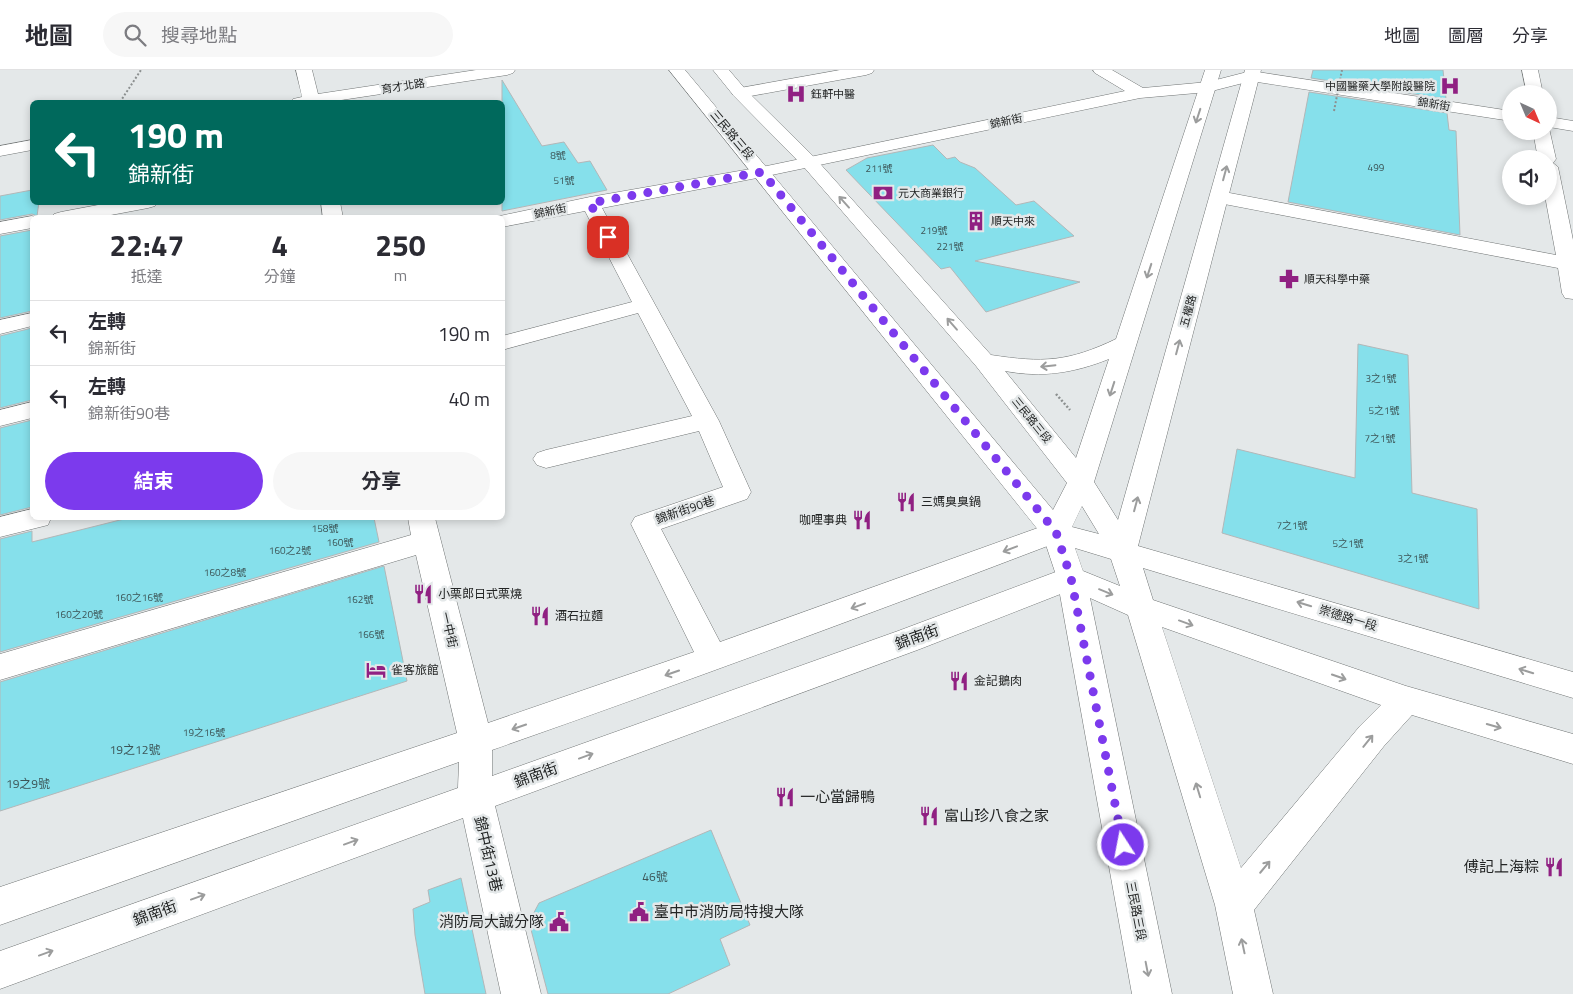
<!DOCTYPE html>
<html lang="zh-TW">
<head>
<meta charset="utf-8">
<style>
	:root { --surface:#fff; --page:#f7f7f7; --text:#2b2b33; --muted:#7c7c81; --line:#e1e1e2; --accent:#7c3aed }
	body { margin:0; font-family:"Titillium Web","Noto Sans TC",sans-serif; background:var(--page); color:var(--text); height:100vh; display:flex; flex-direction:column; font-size:19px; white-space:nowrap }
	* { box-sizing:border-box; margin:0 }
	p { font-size:16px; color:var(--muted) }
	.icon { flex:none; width:28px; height:28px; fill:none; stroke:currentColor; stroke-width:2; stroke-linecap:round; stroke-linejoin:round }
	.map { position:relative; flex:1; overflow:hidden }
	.panel { position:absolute; left:30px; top:145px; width:475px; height:305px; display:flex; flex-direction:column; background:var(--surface); border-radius:8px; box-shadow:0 2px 8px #0003 }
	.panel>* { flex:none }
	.banner { position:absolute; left:30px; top:30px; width:475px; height:105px; border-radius:8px; box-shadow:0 2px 8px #0003; background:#00695c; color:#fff; overflow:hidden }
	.needle { width:32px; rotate:136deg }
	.controls { position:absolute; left:1502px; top:15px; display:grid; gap:10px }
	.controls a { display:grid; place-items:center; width:55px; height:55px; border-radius:50%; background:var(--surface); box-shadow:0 2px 8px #0003; font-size:25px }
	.pin { position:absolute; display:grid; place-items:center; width:42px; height:42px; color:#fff; margin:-21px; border-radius:10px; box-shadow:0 2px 8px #0006 }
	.me { position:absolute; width:55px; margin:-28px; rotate:349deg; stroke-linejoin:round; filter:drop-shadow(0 0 4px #0008) }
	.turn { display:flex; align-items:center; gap:18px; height:105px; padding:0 15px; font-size:22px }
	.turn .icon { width:65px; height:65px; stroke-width:2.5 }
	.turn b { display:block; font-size:35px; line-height:42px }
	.eta { display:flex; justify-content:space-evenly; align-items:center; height:85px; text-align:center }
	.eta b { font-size:30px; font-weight:700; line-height:35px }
	.cta { display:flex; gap:10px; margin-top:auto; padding:10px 15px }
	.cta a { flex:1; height:58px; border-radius:30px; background:var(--accent); color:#fff; font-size:20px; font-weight:700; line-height:58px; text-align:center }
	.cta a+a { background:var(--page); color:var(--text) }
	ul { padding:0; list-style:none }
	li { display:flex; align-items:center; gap:15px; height:65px; padding:0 15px; border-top:1px solid var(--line) }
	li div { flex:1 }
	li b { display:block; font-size:19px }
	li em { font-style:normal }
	header { display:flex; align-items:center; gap:30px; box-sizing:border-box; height:70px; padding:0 25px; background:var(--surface); border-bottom:1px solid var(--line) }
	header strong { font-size:24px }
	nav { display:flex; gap:28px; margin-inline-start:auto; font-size:18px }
	.search { width:350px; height:45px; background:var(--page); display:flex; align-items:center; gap:12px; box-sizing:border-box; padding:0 18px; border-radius:28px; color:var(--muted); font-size:19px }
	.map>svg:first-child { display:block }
</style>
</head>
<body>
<header>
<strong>地圖</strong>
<div class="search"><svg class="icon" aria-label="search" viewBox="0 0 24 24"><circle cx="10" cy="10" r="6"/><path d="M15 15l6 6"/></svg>搜尋地點</div>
<nav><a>地圖</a><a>圖層</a><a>分享</a></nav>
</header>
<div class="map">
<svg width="1573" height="924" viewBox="0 0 1573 924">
	<rect width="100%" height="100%" fill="#e4e8e9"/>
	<!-- building -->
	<g fill="#86e0eb" stroke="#b3b7b8">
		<path d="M 1313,0 L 1443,0 L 1446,29 L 1311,8 Z"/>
		<path d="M 502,10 L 542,76 L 564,72 L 578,93 L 590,91 L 607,120 L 502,141 Z"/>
		<path d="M 1309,22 L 1447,43 L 1449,60 L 1456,61 L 1460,165 L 1288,132 Z"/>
		<path d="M 933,75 L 947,89 L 955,87 L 960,92 L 975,98 L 1016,135 L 1034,131 L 1074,166 L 975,191 L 1080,212 L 986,242 L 950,197 L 941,199 L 846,100 L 867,88 Z"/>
		<path d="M 32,120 L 32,132 L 39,132 L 37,146 L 32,144 L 0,150 L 0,126 Z"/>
		<path d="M 32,160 L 32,241 L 0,248 L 0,166 Z"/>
		<path d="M 32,258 L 32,330 L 0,338 L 0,266 Z"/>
		<path d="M 1358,274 L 1408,285 L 1412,423 L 1477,439 L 1479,539 L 1222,463 L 1237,379 L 1355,408 Z"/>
		<path d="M 32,350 L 32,437 L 0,445 L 0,358 Z"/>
		<path d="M 128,448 L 374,448 L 379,472 L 0,582 L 0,469 L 32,461 L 32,472 Z"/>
		<path d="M 384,496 L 407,611 L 0,741 L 0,612 Z"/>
		<path d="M 711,760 L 750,855 L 720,869 L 730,895 L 668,924 L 548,924 L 529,852 L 539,833 Z"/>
		<path d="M 461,808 L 486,924 L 425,924 L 415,865 L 413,839 L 430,832 L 428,820 Z"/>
	</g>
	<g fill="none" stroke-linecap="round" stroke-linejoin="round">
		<defs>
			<g id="minor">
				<path d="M 296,0 L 312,0 L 318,24 L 476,0 L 515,0 L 513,3 L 507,5 L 328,32 L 291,32 L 293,29 L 302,27 Z"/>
				<path d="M 840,0 L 874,0 L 872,3 L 866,5 L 740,28 L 734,26 L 732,23 L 734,20 L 740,18 Z"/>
				<path d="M 1093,0 L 1112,0 L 1143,18 L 1208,12 L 1251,1 L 1511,41 L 1511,51 L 1251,11 L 1208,22 L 1140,28 L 762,107 L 602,138 L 719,351 L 751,422 L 747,429 L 661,459 L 720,572 L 1046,455 L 1056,452 L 1066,455 L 1070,462 L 1066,469 C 875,542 685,612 492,680 L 492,706 L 898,561 L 1061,500 L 1071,497 L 1081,500 L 1085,508 L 1081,516 L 920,579 L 495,736 L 541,924 L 501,924 L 463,748 L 0,919 L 0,881 L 458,718 L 459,692 L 0,855 L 0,817 L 457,663 L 416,485 L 0,610 L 0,584 L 411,465 L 408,448 L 435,448 L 488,653 L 694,582 L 631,454 L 635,447 L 723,417 L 699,361 L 546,398 L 537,395 L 533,389 L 537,383 L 546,380 L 692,346 L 638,243 L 502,280 L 502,266 L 632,232 L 585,141 L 502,157 L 502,148 L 495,147 L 590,127 L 762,97 L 1125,21 L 1095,3 Z"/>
				<path d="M 1522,0 L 1538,0 L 1543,24 L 1527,24 Z"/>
				<path d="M 1549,47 L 1573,51 L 1573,61 L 1549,57 Z"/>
				<path d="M 1549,58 L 1556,89 L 1553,93 L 1558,97 L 1573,170 L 1573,229 L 1565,228 L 1562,223 L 1558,198 L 1219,133 L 1212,131 L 1210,127 L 1212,123 L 1219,121 L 1556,185 L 1545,126 L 1549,126 L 1549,89 L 1538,89 L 1533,61 L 1549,61 Z"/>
				<path d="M 32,70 L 32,80 L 0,86 L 0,76 Z"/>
				<path d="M 114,132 L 157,132 L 155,136 L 148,138 L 95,148 L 52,148 L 54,144 L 61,142 Z"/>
				<path d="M 321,132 L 340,132 L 343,148 L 323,148 Z"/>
				<path d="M 32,146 L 37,148 L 32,148 L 32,158 L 0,164 L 0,152 Z"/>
				<path d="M 32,243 L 32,256 L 0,264 L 0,250 Z"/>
				<path d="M 32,332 L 32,348 L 0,356 L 0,340 Z"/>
				<path d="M 32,439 L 32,448 L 51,448 L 48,455 L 0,467 L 0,447 Z"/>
			</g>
			<path id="major" d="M 669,0 L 685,0 L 1053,440 L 1067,413 L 976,296 L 803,96 L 734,26 L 713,0 L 729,0 L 746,20 L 815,88 L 991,285 C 1043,293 1068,292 1116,269 L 1205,0 L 1221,0 L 1094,412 L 1118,450 L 1245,0 L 1261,0 L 1138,476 L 1573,602 L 1573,628 L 1143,498 L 1153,530 L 1406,616 L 1573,664 L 1573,694 L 1412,645 L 1384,676 L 1254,840 L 1273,924 L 1233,924 L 1215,835 L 1128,545 L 1090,528 L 1172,924 L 1132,924 L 1057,508 L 1043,466 ZM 1109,289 L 1076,388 L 1005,301 C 1042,308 1074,303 1109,289 ZM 1082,436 L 1099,464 L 1072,457 ZM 1075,478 L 1111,489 L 1120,516 L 1083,501 ZM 1162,557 L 1381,635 L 1360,656 L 1241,798 Z"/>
		</defs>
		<!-- minor casing -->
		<use href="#minor" stroke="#707474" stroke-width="1"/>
		<!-- major casing -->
		<use href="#major" stroke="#707474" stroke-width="1"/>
		<!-- path-far1 -->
		<path stroke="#8c9090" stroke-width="2" stroke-dasharray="2 2" stroke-linecap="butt" d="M 120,32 L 141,0"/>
		<!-- path -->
		<path stroke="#8c9090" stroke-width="2.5" stroke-dasharray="2 2" stroke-linecap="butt" d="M 1056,324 L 1070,340"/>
		<!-- minor -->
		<use href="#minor" fill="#fff" fill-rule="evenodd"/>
		<!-- major -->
		<use href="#major" fill="#fff" fill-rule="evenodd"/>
		<!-- path-bridge -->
		<path stroke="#8c9090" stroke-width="2" stroke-dasharray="2 2" stroke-linecap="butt" d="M 1334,41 L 1342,0"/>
	</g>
	<!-- one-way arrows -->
	<defs><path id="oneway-shaft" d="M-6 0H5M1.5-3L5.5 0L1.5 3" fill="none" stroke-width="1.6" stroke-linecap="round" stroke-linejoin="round" transform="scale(1.25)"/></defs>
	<g stroke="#9c9d9d">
		<use href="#oneway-shaft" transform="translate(1198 46) rotate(108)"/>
		<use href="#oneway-shaft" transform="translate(1225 103) rotate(-75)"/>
		<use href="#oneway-shaft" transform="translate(844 132) rotate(-132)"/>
		<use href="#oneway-shaft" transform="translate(1149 201) rotate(108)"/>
		<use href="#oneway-shaft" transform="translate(952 254) rotate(-131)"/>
		<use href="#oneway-shaft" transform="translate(1178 277) rotate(-75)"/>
		<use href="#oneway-shaft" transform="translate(1048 296) rotate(174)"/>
		<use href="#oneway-shaft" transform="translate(1112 319) rotate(108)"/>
		<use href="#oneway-shaft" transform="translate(1136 434) rotate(-75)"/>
		<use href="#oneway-shaft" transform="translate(1010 479) rotate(159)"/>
		<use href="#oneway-shaft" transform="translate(1106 522) rotate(22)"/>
		<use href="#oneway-shaft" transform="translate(1304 534) rotate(-163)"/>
		<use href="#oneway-shaft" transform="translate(858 536) rotate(160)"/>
		<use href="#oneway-shaft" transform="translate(1186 553) rotate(20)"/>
		<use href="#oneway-shaft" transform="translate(1526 601) rotate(-163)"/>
		<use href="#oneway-shaft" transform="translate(672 603) rotate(161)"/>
		<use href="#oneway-shaft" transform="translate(1339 607) rotate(19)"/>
		<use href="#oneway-shaft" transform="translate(1494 656) rotate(16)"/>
		<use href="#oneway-shaft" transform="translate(519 657) rotate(161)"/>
		<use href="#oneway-shaft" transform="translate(1368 671) rotate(-51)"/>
		<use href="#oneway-shaft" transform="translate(586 686) rotate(-20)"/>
		<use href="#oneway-shaft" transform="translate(1198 720) rotate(-107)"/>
		<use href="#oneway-shaft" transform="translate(351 772) rotate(-20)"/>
		<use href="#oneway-shaft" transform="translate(1265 797) rotate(-50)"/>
		<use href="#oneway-shaft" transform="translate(198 827) rotate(-20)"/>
		<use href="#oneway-shaft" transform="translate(1243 876) rotate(-102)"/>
		<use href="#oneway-shaft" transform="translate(46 883) rotate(-20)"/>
		<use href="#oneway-shaft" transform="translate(1147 899) rotate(79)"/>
	</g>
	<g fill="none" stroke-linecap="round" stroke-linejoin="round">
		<!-- route -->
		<path stroke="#7c3aed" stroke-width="9" stroke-dasharray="0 16.2" d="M 608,167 L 590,133 L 762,102 L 1056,462 L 1071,508 L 1123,775"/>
	</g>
	<!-- icons -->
	<defs>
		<symbol id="hospital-bare" viewBox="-9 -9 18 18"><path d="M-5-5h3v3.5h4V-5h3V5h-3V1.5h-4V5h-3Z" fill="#902082" stroke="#e4e8e9" stroke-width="2.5" paint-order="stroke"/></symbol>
		<symbol id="bank-bare" viewBox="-9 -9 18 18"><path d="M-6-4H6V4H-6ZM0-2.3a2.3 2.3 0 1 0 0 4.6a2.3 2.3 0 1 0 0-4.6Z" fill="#902082" stroke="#e4e8e9" stroke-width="2.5" paint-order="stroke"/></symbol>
		<symbol id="building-bare" viewBox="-9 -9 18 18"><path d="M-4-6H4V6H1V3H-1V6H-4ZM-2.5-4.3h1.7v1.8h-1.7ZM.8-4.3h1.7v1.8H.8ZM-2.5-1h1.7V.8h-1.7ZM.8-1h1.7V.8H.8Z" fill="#902082" stroke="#e4e8e9" stroke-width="2.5" paint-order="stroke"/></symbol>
		<symbol id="pharmacy-bare" viewBox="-9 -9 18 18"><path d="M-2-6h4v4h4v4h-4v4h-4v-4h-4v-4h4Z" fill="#902082" stroke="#e4e8e9" stroke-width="2.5" paint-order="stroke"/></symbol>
		<symbol id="restaurant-bare" viewBox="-9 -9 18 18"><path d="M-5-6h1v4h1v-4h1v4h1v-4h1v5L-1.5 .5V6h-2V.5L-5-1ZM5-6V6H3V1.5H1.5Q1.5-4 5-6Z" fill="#902082" stroke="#e4e8e9" stroke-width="2.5" paint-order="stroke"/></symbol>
		<symbol id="hotel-bare" viewBox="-9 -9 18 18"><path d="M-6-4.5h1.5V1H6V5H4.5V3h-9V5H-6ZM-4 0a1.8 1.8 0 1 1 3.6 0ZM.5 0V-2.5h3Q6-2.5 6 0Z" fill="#902082" stroke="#e4e8e9" stroke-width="2.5" paint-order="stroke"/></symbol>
		<symbol id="civic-bare" viewBox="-9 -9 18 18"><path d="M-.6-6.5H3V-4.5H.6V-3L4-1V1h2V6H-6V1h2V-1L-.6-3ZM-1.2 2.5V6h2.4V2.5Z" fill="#902082" stroke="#e4e8e9" stroke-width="2.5" paint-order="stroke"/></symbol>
	</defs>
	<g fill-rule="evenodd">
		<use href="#hospital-bare" x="1436" y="2" width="28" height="28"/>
		<use href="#hospital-bare" x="782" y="10" width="28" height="28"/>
		<use href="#bank-bare" x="869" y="109" width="28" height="28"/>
		<use href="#building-bare" x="962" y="137" width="28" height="28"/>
		<use href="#pharmacy-bare" x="1275" y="195" width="28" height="28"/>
		<use href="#restaurant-bare" x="892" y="418" width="28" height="28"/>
		<use href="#restaurant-bare" x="848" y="436" width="28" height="28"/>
		<use href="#restaurant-bare" x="409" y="510" width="28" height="28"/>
		<use href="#restaurant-bare" x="526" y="532" width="28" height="28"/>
		<use href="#hotel-bare" x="362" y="586" width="28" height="28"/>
		<use href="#restaurant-bare" x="945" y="597" width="28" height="28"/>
		<use href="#restaurant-bare" x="771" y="713" width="28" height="28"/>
		<use href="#restaurant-bare" x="915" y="732" width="28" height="28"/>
		<use href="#restaurant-bare" x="1540" y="783" width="28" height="28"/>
		<use href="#civic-bare" x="625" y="828" width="28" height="28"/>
		<use href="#civic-bare" x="545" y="838" width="28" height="28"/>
	</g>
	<g text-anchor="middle" stroke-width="5" stroke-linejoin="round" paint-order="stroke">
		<!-- number labels -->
		<g font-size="10" fill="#3c5456">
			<text x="558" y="89">8號</text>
			<text x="1376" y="101">499</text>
			<text x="879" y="102">211號</text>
			<text x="564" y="114">51號</text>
			<text x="934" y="164">219號</text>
			<text x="950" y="180">221號</text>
			<text x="1381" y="312">3之1號</text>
			<text x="1384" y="344">5之1號</text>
			<text x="1380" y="372">7之1號</text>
			<text x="1292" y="459">7之1號</text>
			<text x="325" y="462">158號</text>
			<text x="340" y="476">160號</text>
			<text x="1348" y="477">5之1號</text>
			<text x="290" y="484">160之2號</text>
			<text x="1413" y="492">3之1號</text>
			<text x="225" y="506">160之8號</text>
			<text x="139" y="531">160之16號</text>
			<text x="360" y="533">162號</text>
			<text x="79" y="548">160之20號</text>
			<text x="371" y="568">166號</text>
			<text x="204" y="666">19之16號</text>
		</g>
		<!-- far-street labels -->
		<g font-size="11" fill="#232525" stroke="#e4e8e9">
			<text transform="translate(403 16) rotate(-9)" y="4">育才北路</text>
			<text transform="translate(1434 34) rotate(9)" y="4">錦新街</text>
			<text transform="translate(1006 51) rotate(-12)" y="4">錦新街</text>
			<text transform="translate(550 141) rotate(-12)" y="4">錦新街</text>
			<text transform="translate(1188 241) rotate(-75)" y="4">五權路</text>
			<text transform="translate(1032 350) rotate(51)" y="4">三民路三段</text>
		</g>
		<!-- far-poi labels -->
		<g font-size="11" fill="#232525" stroke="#e4e8e9" text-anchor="start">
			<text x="1435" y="20" text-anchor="end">中國醫藥大學附設醫院</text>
			<text x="811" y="28">鈺軒中醫</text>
			<text x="898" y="127">元大商業銀行</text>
			<text x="991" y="155">順天中來</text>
			<text x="1304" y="213">順天科學中藥</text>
		</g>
		<!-- street labels -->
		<g font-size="12" fill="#232525" stroke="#e4e8e9">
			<text transform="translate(732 65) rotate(50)" y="4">三民路三段</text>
			<text transform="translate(685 440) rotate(-19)" y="4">錦新街90巷</text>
			<text transform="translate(1348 548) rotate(17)" y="4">崇德路一段</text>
			<text transform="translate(449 560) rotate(77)" y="4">一中街</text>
			<text transform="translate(1136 841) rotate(79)" y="4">三民路三段</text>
		</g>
		<!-- poi labels -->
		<g font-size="12" fill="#232525" stroke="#e4e8e9" text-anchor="start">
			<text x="921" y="436">三媽臭臭鍋</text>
			<text x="847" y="454" text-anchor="end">咖哩事典</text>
			<text x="438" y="528">小栗郎日式栗燒</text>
			<text x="555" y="550">酒石拉麵</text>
			<text x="391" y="604">雀客旅館</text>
			<text x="974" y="615">金記鵝肉</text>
		</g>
		<!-- near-number labels -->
		<g font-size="12" fill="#3c5456">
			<text x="135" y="684">19之12號</text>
			<text x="28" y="718">19之9號</text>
			<text x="655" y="811">46號</text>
		</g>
		<!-- near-street labels -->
		<g font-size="15" fill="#232525" stroke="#e4e8e9">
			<text transform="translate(917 567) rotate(-20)" y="5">錦南街</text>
			<text transform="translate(536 705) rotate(-20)" y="5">錦南街</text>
			<text transform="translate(488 784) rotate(77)" y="5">錦中街13巷</text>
			<text transform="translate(155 843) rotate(-20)" y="5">錦南街</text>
		</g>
		<!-- near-poi labels -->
		<g font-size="15" fill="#232525" stroke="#e4e8e9" text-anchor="start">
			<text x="800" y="732">一心當歸鴨</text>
			<text x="944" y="751">富山珍八食之家</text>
			<text x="1539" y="802" text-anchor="end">傅記上海粽</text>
			<text x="654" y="847">臺中市消防局特搜大隊</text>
			<text x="544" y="857" text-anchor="end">消防局大誠分隊</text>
		</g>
	</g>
</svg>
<div class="controls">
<a><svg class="needle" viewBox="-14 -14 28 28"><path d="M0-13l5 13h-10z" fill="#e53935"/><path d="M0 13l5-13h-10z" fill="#7c7c81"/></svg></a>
<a><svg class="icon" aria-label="sound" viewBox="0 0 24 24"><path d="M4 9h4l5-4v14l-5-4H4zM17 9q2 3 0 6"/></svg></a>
</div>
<div class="pin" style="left:608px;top:167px;background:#d93025"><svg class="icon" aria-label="arrive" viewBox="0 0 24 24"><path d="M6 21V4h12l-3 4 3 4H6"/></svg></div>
<svg class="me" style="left:1123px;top:775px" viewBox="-20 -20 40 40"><circle r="17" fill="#7c3aed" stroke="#fff" stroke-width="3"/><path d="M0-11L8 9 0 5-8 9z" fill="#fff"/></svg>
<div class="banner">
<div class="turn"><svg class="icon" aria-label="left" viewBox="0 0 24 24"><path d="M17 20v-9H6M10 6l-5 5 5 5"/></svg><div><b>190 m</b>錦新街</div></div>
</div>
<section class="panel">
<div class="eta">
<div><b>22:47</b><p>抵達</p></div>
<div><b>4</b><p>分鐘</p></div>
<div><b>250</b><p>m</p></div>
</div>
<ul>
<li><svg class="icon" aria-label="left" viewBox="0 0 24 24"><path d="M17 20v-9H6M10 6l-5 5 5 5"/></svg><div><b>左轉</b><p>錦新街</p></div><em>190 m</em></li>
<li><svg class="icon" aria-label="left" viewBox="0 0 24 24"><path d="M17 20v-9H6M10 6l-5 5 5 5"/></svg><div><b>左轉</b><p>錦新街90巷</p></div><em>40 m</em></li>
</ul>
<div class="cta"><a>結束</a><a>分享</a></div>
</section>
</div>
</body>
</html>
